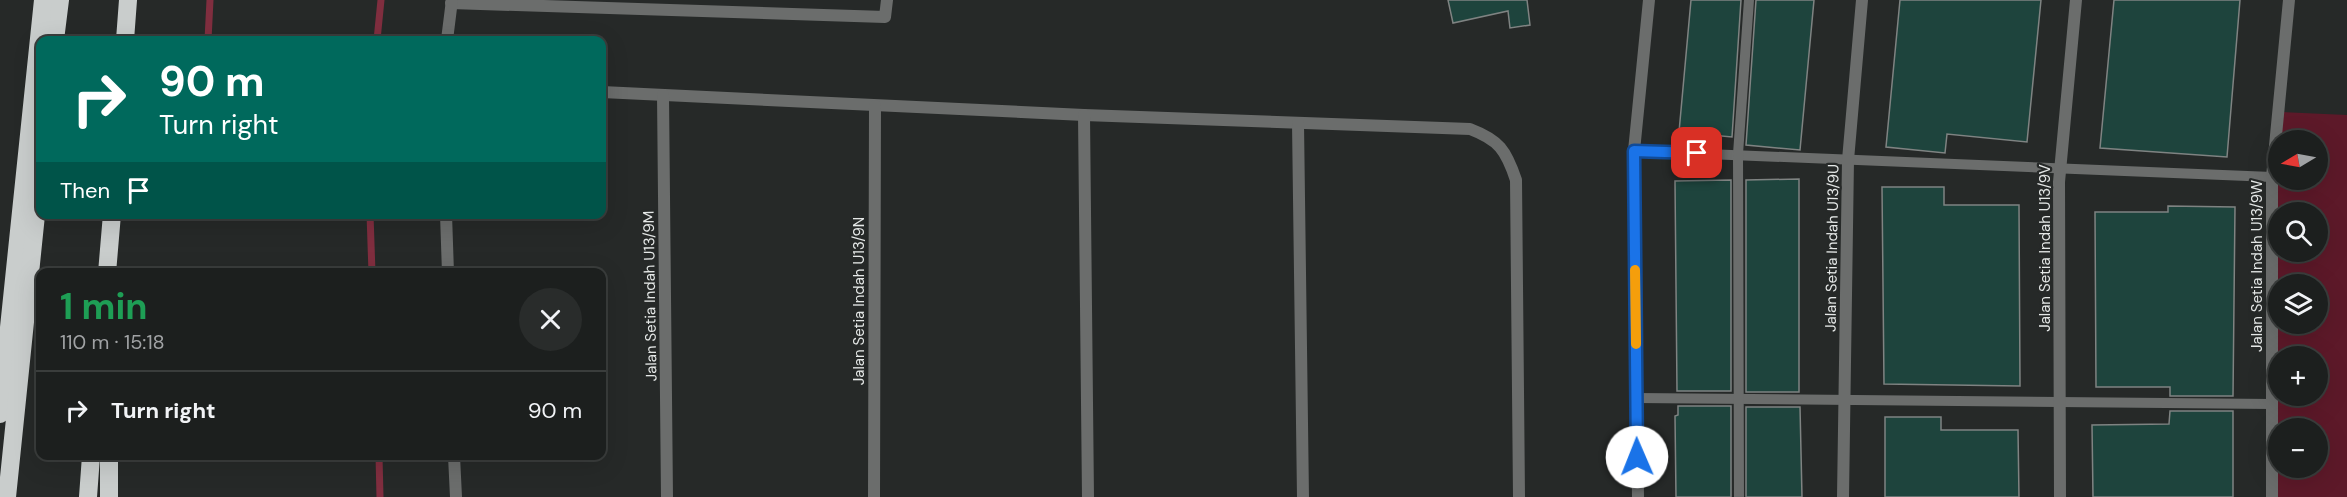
<!DOCTYPE html>
<html lang="en">
<head>
<meta charset="utf-8">
<style>
	:root { --surface:#1c1f1e; --page:#292c2b; --text:#f1f3f6; --muted:#a0a2a4; --line:#3a3d3c }
	body { margin:0; font-family:"DM Sans",sans-serif; background:var(--page); color:var(--text); height:100vh; display:flex; flex-direction:column; font-size:22px; white-space:nowrap }
	* { box-sizing:border-box; margin:0 }
	p { font-size:20px; color:var(--muted) }
	.icon { flex:none; width:33px; height:33px; fill:none; stroke:currentColor; stroke-width:2; stroke-linecap:round; stroke-linejoin:round }
	.map { position:relative; flex:1; overflow:hidden }
	.panel { position:absolute; left:36px; top:268px; width:570px; height:192px; display:flex; flex-direction:column; background:var(--surface); border-radius:12px; box-shadow:0 6px 24px #0002,0 0 0 2px var(--line) }
	.panel>* { flex:none }
	.hud { position:absolute; left:36px; top:36px; width:570px; height:183px; border-radius:12px; box-shadow:0 6px 24px #0002,0 0 0 2px var(--line); background:#00695c; color:#fff; overflow:hidden }
	.needle { width:39px; rotate:260deg }
	.fabs { position:absolute; left:2268px; top:130px; display:grid; gap:12px }
	.fabs a { display:grid; place-items:center; width:60px; height:60px; border-radius:50%; background:var(--surface); box-shadow:0 6px 24px #0002,0 0 0 2px var(--line); font-size:30px }
	.pin { position:absolute; display:grid; place-items:center; width:51px; height:51px; color:#fff; margin:-26px; border-radius:12px; box-shadow:0 3px 9px #0006 }
	.me { position:absolute; width:66px; margin:-33px; rotate:359deg; stroke-linejoin:round; filter:drop-shadow(0 0 4px #0008) }
	.turn { display:flex; align-items:center; gap:21px; height:126px; padding:0 24px; font-size:27px }
	.turn .icon { width:78px; height:78px; stroke-width:2.5 }
	.turn b { display:block; font-size:42px; line-height:51px }
	.then { display:flex; align-items:center; height:57px; padding:0 24px; background:#0003; gap:12px; font-size:22px }
	.round { display:grid; place-items:center; flex:none; width:63px; height:63px; border-radius:32px; background:var(--page) }
	.headline { display:flex; align-items:center; justify-content:space-between; height:102px; padding:0 24px }
	h1 { font-size:36px; font-weight:700; line-height:45px; color:#1e9e55 }
	ul { padding:0; list-style:none }
	li { display:flex; align-items:center; gap:18px; height:78px; padding:0 24px; border-top:2px solid var(--line) }
	li div { flex:1 }
	li b { display:block; font-size:22px }
	li em { font-style:normal }
	.map>svg:first-child { display:block }
</style>
</head>
<body>
<div class="map">
<svg width="2347" height="497" viewBox="0 0 2347 497">
	<rect width="100%" height="100%" fill="#262928"/>
	<!-- green -->
	<path fill="#5d1929" fill-rule="evenodd" d="M 2280,112 L 2347,115 L 2347,497 L 2274,497 L 2278,152 L 2278,180 L 2318,180 L 2318,141 L 2279,141 ZM 2278,213 L 2318,213 L 2318,252 L 2278,252 ZM 2278,285 L 2318,285 L 2318,324 L 2278,324 ZM 2278,357 L 2318,357 L 2318,396 L 2278,396 ZM 2278,429 L 2318,429 L 2318,468 L 2278,468 Z"/>
	<g fill="none" stroke-linecap="round" stroke-linejoin="round">
		<!-- stream -->
		<g stroke="#802e3f" stroke-width="7">
			<path d="M 208,40 L 210,0"/>
			<path d="M 377,40 L 381,0"/>
			<path d="M 370,214 L 372,273"/>
			<path d="M 379,456 L 380,497"/>
		</g>
	</g>
	<!-- building -->
	<g fill="#1e443d" stroke="#7f8382" stroke-width="1.5">
		<path d="M 1448,0 L 1527,0 L 1530,25 L 1510,28 L 1508,11 L 1453,23 Z"/>
		<path d="M 1691,0 L 1741,0 L 1732,137 L 1679,132 Z"/>
		<path d="M 1756,0 L 1814,0 L 1800,150 L 1746,145 Z"/>
		<path d="M 1900,0 L 2041,0 L 2027,142 L 1947,134 L 1945,153 L 1886,147 Z"/>
		<path d="M 2114,0 L 2240,0 L 2227,157 L 2100,148 Z"/>
		<path d="M 1799,179 L 1799,392 L 1746,392 L 1746,180 Z"/>
		<path d="M 1731,180 L 1731,391 L 1677,391 L 1675,181 Z"/>
		<path d="M 1882,187 L 1944,187 L 1944,205 L 2019,205 L 2020,386 L 1884,384 Z"/>
		<path d="M 2168,206 L 2235,207 L 2233,396 L 2170,396 L 2170,387 L 2096,387 L 2095,212 L 2168,212 Z"/>
		<path d="M 1678,406 L 1731,406 L 1731,497 L 1676,497 L 1675,416 L 1678,415 Z"/>
		<path d="M 1746,407 L 1800,407 L 1802,497 L 1746,497 Z"/>
		<path d="M 2170,411 L 2233,411 L 2233,497 L 2093,497 L 2092,425 L 2169,424 Z"/>
		<path d="M 1885,417 L 1941,417 L 1941,430 L 2018,430 L 2019,497 L 1885,497 Z"/>
	</g>
	<g fill="none" stroke-linecap="round" stroke-linejoin="round">
		<!-- lane -->
		<g stroke="#6b6d6c" stroke-width="10">
			<path d="M 1634,151 L 2272,177"/>
			<path d="M 1636,398 L 2272,404"/>
			<path d="M 1739,497 L 1738,154 L 1749,0"/>
		</g>
		<!-- street -->
		<g stroke="#6b6d6c" stroke-width="12">
			<path d="M 451,3 L 885,17 L 887,0"/>
			<path d="M 447,40 L 452,0"/>
			<path d="M 602,92 L 1084,115 L 1470,129 C 1499,140 1506,150 1516,180 L 1519,497"/>
			<path d="M 663,95 L 667,497"/>
			<path d="M 1084,115 L 1088,497"/>
			<path d="M 1298,123 L 1303,497"/>
			<path d="M 446,214 L 448,273"/>
			<path d="M 454,456 L 456,497"/>
			<path d="M 874,497 L 875,106"/>
			<path d="M 1638,497 L 1634,151 L 1649,0"/>
			<path d="M 1843,497 L 1848,160 L 1862,0"/>
			<path d="M 2060,497 L 2059,182 L 2076,0"/>
			<path d="M 2272,497 L 2272,177 L 2289,0"/>
		</g>
		<!-- highway -->
		<g stroke="#c9cdcc" stroke-width="18">
			<path d="M 55,40 L 60,0"/>
			<path d="M 125,40 L 128,0"/>
			<path d="M 107,273 L 112,214"/>
			<path d="M 0,414 L 43,0"/>
			<path d="M 109,456 L 109,497"/>
			<path d="M 7,497 L 40,176"/>
			<path d="M 88,497 L 91,456"/>
		</g>
	</g>
	<g fill="none" stroke-linecap="round" stroke-linejoin="round">
		<defs>
			<path id="route" d="M 1637,457 L 1634,151 L 1697,153"/>
		</defs>
		<!-- route casing -->
		<use href="#route" stroke="#114b97" stroke-width="15"/>
		<!-- route -->
		<use href="#route" stroke="#1a73e8" stroke-width="10"/>
		<!-- slow -->
		<path stroke="#f59e0b" stroke-width="10" d="M 1635,270 L 1636,344"/>
	</g>
	<g text-anchor="middle" stroke-width="4.5" stroke-linejoin="round" paint-order="stroke">
		<!-- street labels -->
		<g font-size="15" fill="#e5e8e7" stroke="#262928">
			<text transform="translate(1832 248) rotate(-89)" y="5">Jalan Setia Indah U13/9U</text>
			<text transform="translate(2045 248) rotate(-90)" y="5">Jalan Setia Indah U13/9V</text>
			<text transform="translate(2257 266) rotate(-90)" y="5">Jalan Setia Indah U13/9W</text>
			<text transform="translate(650 296) rotate(-91)" y="5">Jalan Setia Indah U13/9M</text>
			<text transform="translate(859 301) rotate(-90)" y="5">Jalan Setia Indah U13/9N</text>
		</g>
	</g>
</svg>
<div class="fabs">
<a><svg class="needle" viewBox="-14 -14 28 28"><path d="M0-13l5 13h-10z" fill="#e53935"/><path d="M0 13l5-13h-10z" fill="#a0a2a4"/></svg></a>
<a><svg class="icon" aria-label="search" viewBox="0 0 24 24"><circle cx="10" cy="10" r="6"/><path d="M15 15l6 6"/></svg></a>
<a><svg class="icon" aria-label="layers" viewBox="0 0 24 24"><path d="M12 4l9 5-9 5-9-5zM3 14l9 5 9-5"/></svg></a>
<a>+</a>
<a>−</a>
</div>
<div class="pin" style="left:1697px;top:153px;background:#d93025"><svg class="icon" aria-label="arrive" viewBox="0 0 24 24"><path d="M6 21V4h12l-3 4 3 4H6"/></svg></div>
<svg class="me" style="left:1637px;top:457px" viewBox="-20 -20 40 40"><circle r="19" fill="#fff"/><path d="M0-13L10 11 0 6-10 11z" fill="#1a73e8"/></svg>
<div class="hud">
<div class="turn"><svg class="icon" aria-label="right" viewBox="0 0 24 24"><path d="M7 20v-9h11M14 6l5 5-5 5"/></svg><div><b>90 m</b>Turn right</div></div>
<div class="then">Then<svg class="icon" aria-label="arrive" viewBox="0 0 24 24"><path d="M6 21V4h12l-3 4 3 4H6"/></svg></div>
</div>
<section class="panel">
<div class="headline"><div><h1>1 min</h1><p>110 m · 15:18</p></div><a class="round"><svg class="icon" aria-label="close" viewBox="0 0 24 24"><path d="M6 6l12 12M18 6L6 18"/></svg></a></div>
<ul>
<li><svg class="icon" aria-label="right" viewBox="0 0 24 24"><path d="M7 20v-9h11M14 6l5 5-5 5"/></svg><div><b>Turn right</b></div><em>90 m</em></li>
</ul>
</section>
</div>
</body>
</html>
